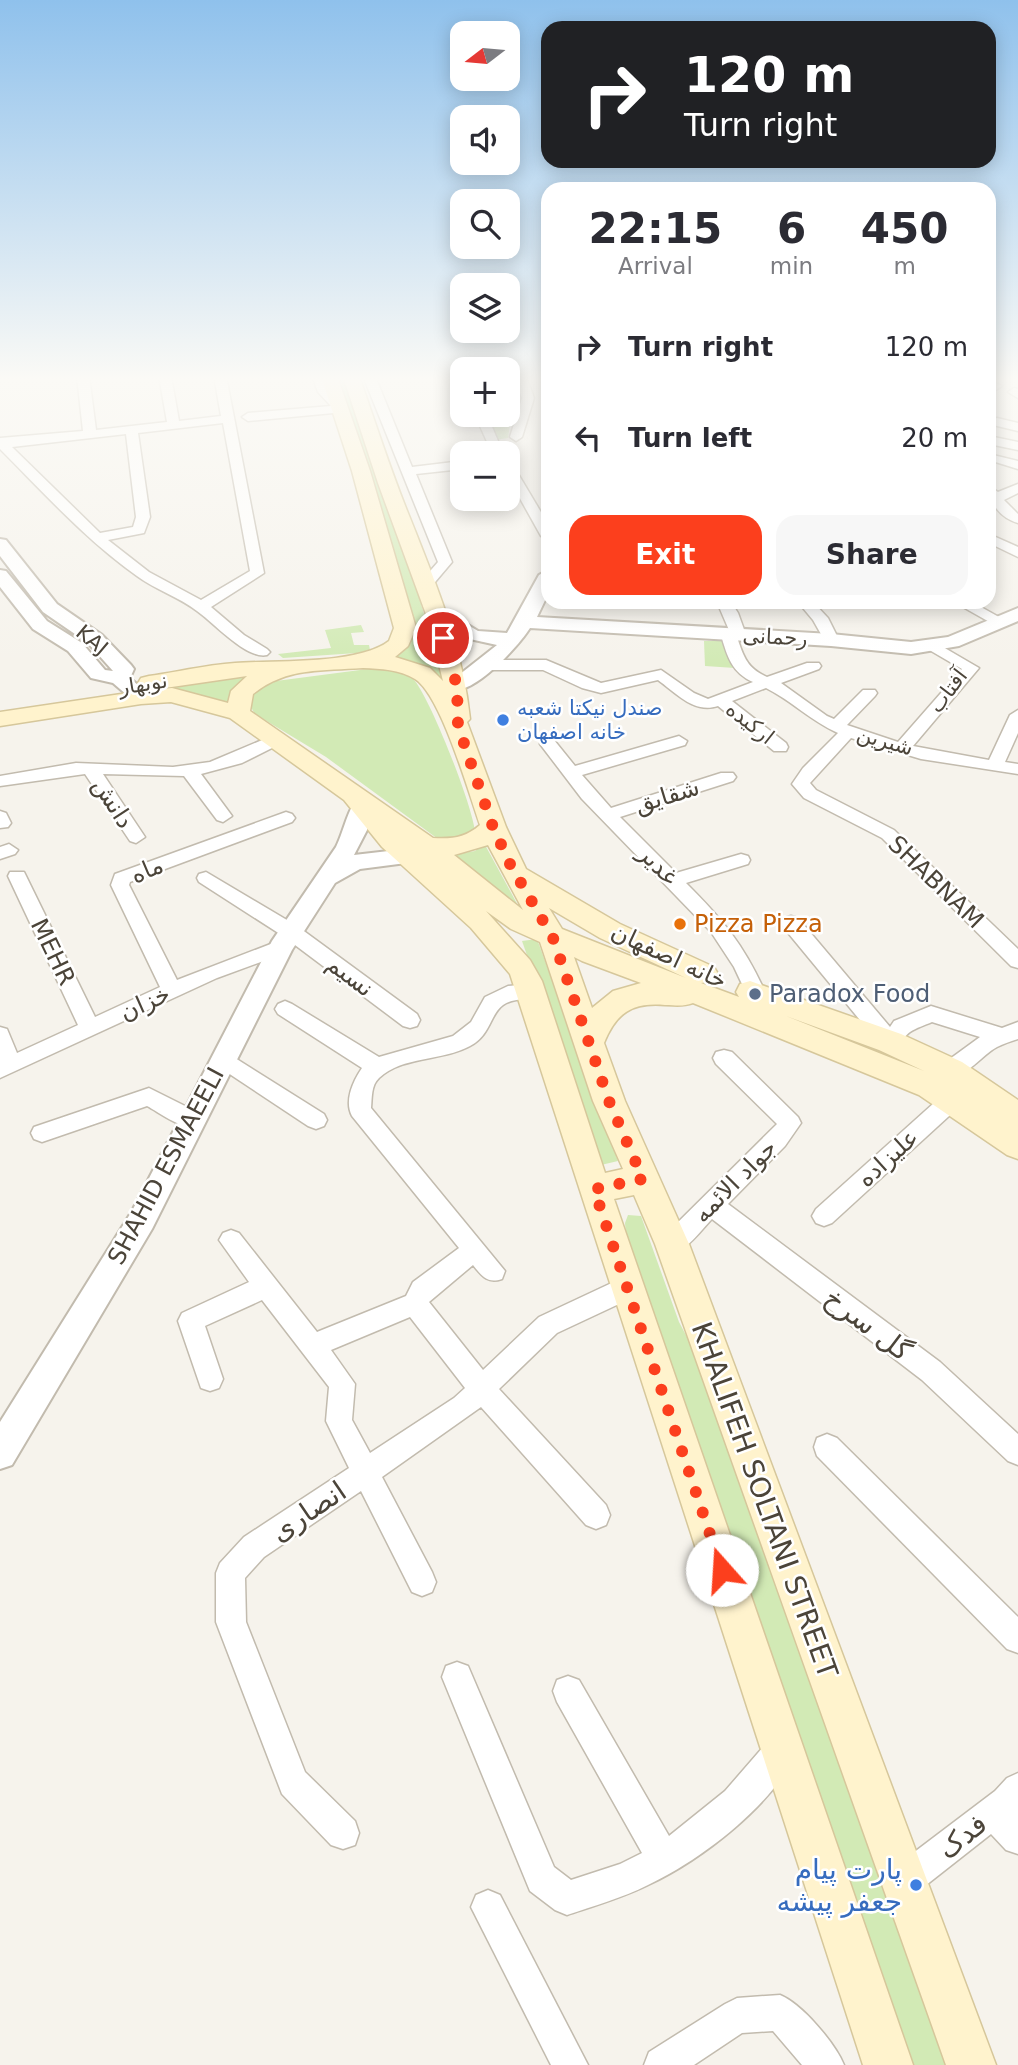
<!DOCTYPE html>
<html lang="en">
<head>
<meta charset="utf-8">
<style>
	:root { --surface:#fff; --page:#f7f7f7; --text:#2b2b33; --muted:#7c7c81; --accent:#fc3f1d }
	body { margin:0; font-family:"DejaVu Sans","Noto Naskh Arabic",sans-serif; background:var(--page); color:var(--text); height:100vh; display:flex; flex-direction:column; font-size:26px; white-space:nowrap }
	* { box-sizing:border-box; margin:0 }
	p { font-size:23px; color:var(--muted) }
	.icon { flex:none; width:38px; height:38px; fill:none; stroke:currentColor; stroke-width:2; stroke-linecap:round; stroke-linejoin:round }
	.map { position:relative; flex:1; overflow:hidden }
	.details { position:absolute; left:541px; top:182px; width:455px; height:427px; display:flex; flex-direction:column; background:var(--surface); border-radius:21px; box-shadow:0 4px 18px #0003 }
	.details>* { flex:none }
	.banner { position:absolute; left:541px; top:21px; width:455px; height:147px; border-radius:21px; box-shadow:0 4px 18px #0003; background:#202124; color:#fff; overflow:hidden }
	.needle { width:46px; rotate:254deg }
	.tools { position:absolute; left:450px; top:21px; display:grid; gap:14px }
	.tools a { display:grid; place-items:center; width:70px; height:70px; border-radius:14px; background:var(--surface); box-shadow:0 4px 18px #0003; font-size:35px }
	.pin { position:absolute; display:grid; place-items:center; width:60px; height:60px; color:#fff; margin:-30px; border:4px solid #fff; border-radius:50%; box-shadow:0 2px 7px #0007 }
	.me { position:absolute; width:77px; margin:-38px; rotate:341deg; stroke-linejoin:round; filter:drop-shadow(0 0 5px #0008) }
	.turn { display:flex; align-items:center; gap:24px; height:147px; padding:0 28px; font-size:32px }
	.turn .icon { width:91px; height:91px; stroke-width:2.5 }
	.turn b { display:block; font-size:49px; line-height:60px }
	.eta { display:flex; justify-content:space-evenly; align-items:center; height:119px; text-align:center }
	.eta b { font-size:42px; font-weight:600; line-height:49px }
	.action { display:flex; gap:14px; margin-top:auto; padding:14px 28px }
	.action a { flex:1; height:80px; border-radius:21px; background:var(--accent); color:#fff; font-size:28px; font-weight:600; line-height:80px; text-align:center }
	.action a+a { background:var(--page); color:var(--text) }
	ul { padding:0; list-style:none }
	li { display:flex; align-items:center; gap:21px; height:91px; padding:0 28px }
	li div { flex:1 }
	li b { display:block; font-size:26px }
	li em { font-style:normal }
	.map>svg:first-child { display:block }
</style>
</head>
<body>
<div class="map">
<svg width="1018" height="2065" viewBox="0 0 1018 2065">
	<rect width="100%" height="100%" fill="#f6f3ec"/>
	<!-- green -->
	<g fill="#d2eab5">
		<path d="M 338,376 L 345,377 L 415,584 L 449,697 L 422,666 L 397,657 L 406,649 L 412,637 L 360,446 Z"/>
		<path d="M 514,400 L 508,438 L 494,440 L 485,415 L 508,415 L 508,401 Z"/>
		<path d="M 361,625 L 364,632 L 351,633 L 354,645 L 369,645 L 370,650 L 357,653 L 283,658 L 278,654 L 331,648 L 325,630 Z"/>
		<path d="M 704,641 L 724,641 L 735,668 L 705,666 Z"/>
		<path d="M 383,667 C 394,670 405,672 413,679 C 428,692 478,818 475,836 L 438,839 L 326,757 L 255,714 L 249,704 L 255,691 L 276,681 Z"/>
		<path d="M 247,673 L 230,696 L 231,708 C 204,696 182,687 152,691 L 149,687 Z"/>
		<path d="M 484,843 L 521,911 L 451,855 L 475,851 Z"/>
		<path d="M 537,939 L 618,1161 L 601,1165 L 522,941 Z"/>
		<path d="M 628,1215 L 641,1216 L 679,1322 L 698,1358 L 954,2065 L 912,2065 L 627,1247 L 625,1223 Z"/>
	</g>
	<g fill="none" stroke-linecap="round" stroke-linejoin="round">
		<defs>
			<g id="minor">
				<path d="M 77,376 L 89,376 L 96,430 L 167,422 L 159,376 L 171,376 L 179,421 L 221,416 L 214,376 L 226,376 L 264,573 L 211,607 L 244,635 L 267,649 L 270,652 L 267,655 C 247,660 213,622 197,611 C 179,597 156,590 137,576 C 86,540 44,493 0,449 L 0,438 L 83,431 ZM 223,423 L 250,571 L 201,600 L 149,572 L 108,540 L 144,533 L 150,517 L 138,433 ZM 126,434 L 136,517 L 133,527 L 100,533 L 12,447 Z"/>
				<path d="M 312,376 L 324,376 L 329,391 L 346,409 L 344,412 L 248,421 L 242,417 L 248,413 L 331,406 L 318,392 Z"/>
				<path d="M 363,376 L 375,376 L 412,467 L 462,461 L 462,469 L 416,474 L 452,562 L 430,588 L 420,588 L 418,585 L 438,562 Z"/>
				<path d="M 514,376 L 526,376 L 534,398 L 522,437 L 516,441 L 510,437 L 522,398 Z"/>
				<path d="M 989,380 L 1002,386 L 996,390 L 989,387 Z"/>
				<path d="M 1014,388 L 1018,389 L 1018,398 L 1008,392 Z"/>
				<path d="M 475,415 L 487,415 L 498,441 L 496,444 L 488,444 Z"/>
				<path d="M 997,418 L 1018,423 L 1018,431 L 993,425 L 993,419 Z"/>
				<path d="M 989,436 L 1018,442 L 1018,450 L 989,444 Z"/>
				<path d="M 989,454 L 1018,461 L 1018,469 L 989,460 Z"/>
				<path d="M 508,463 L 514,467 L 548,524 L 548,540 L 541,536 L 508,477 Z"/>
				<path d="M 1018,484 L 1018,493 L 1004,500 L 1018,514 L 1018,523 C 1001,518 989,504 989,486 L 998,492 Z"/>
				<path d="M 989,534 L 1018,547 L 1018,557 L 989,543 Z"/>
				<path d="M 717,602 L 731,602 L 738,613 L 746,635 L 738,640 C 744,659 749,669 767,677 L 807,663 L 819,663 L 821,666 L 819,669 L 781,683 L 827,716 L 834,719 L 863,690 L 875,690 L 877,693 L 875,696 L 847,725 L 898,742 L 962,669 L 926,648 L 923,645 L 931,640 L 979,668 L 913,746 L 989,760 L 1010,715 L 1018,710 L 1018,733 L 1005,762 L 1018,764 L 1018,774 L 921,759 L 851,738 L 810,783 L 816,790 L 894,830 L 1018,949 L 1018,968 L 1011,966 L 882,838 L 804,798 L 792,784 L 803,768 L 838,733 C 811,721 792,701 766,688 L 732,701 L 786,743 L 788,747 L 786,751 L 774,751 L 718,706 C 694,714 676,693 658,680 L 601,693 L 582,688 L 543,670 L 486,670 L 478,665 L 486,660 L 546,660 L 601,683 L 661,670 L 694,693 L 708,699 L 753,682 C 732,673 727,656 721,635 L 729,630 Z"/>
				<path d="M 798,602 L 813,602 L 828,618 L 839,640 L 836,643 L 826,643 L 813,620 Z"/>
				<path d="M 888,602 L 879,607 L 872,603 L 872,602 Z"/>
				<path d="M 954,602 L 972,602 L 1006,621 L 1003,624 L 993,624 Z"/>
				<path d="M 274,735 L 280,736 L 282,740 L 280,744 L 242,763 L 201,774 L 232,816 L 223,822 L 217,820 L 184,776 L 103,774 L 145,837 L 136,843 L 130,841 L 85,774 L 0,786 L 0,776 L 76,763 L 173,767 L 210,762 Z"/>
				<path d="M 679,736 L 687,741 L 685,745 L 582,775 L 611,808 L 721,773 L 733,773 L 736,777 L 733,781 L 620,817 L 676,873 L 741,854 L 748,856 L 750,860 L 748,864 L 686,883 C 724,921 744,945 766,994 L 763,999 L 756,1002 L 749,999 L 734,967 L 711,932 L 582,799 L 540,744 L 542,740 L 554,740 L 575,766 Z"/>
				<path d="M 0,811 L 6,813 L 11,823 L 8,827 L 0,828 Z"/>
				<path d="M 286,812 L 292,814 L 295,818 L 292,822 L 130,882 L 129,885 L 177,980 L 281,940 L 288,942 L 291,947 L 288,952 L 217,978 L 0,1078 L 0,1027 L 7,1029 L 17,1053 L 78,1025 L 8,876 L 10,872 L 24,872 L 26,876 L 95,1017 L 160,987 L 111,885 L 115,874 Z"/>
				<path d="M 9,844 L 18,850 L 15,854 L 0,859 L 0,847 Z"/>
				<path d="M 206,872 L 297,926 L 417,1014 L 420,1020 L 417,1026 L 410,1028 L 403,1026 L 283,936 L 199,882 L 197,878 L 199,874 Z"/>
				<path d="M 791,916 L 798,918 L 890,1027 L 894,1021 L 931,1006 L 1002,1028 L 1018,1022 L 1018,1039 C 1011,1041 1003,1044 997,1047 C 980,1056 964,1082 943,1076 L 940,1070 L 943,1064 L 980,1037 L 932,1022 C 925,1025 916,1028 910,1032 C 899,1040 899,1053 883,1048 L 784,928 L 781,923 L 784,918 Z"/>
				<path d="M 532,984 L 539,986 L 542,991 L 539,996 C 527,1000 513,998 503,1005 C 490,1014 491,1035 470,1046 C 443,1061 402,1056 379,1078 C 371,1085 372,1098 371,1108 L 505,1271 L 502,1279 C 487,1284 482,1276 473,1265 L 429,1302 L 483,1370 L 539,1317 L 618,1280 L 627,1277 L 636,1280 L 639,1288 L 636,1296 L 557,1333 L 499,1389 L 606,1505 L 610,1515 L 606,1525 L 596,1529 L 586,1525 L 481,1407 L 382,1477 L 432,1572 L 436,1582 L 432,1592 L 422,1596 L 412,1592 L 361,1491 L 264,1557 L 245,1578 L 246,1622 L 305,1772 L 355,1821 L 359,1833 L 355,1845 L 343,1849 L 331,1845 L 282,1794 L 216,1622 L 216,1573 L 220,1563 L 244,1537 L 349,1468 L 326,1421 L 329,1387 L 262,1300 L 205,1326 L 223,1379 L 219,1388 L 210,1391 L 201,1388 L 178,1321 L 182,1313 L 249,1282 L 219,1240 L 223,1233 L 231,1230 L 239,1233 L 317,1332 L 406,1296 L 413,1282 L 459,1248 L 352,1116 C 344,1101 353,1081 362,1068 L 278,1014 L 275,1009 L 278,1004 L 285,1001 L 292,1004 L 379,1057 L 453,1036 L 471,1022 L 485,997 L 508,986 ZM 410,1317 L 465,1388 L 454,1398 L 370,1453 L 352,1420 L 355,1384 L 331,1350 Z"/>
				<path d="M 724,1050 L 732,1052 L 798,1117 L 801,1123 L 785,1146 L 728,1204 L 940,1362 L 1018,1434 L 1018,1465 L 1008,1461 L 922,1380 L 712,1219 C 699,1232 683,1258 663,1251 L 660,1244 L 663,1237 L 777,1124 L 716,1064 L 713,1058 L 716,1052 Z"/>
				<path d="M 224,1051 L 324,1114 L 327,1120 L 324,1126 L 316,1129 L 308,1126 L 216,1065 L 213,1059 L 216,1053 Z"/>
				<path d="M 149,1088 L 201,1114 L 204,1120 L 201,1126 C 184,1132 162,1114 147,1106 L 42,1142 L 34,1139 L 31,1133 L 34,1127 Z"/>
				<path d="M 952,1091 L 960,1094 L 963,1100 L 960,1106 L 832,1223 L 824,1226 L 816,1223 L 812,1216 L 816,1209 L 944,1094 Z"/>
				<path d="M 827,1434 L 837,1438 L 1018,1617 L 1018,1653 L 1007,1649 L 817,1456 L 814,1447 L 817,1438 Z"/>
				<path d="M 457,1662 L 468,1666 L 554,1867 L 571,1880 L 620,1864 L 642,1853 L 557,1702 L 553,1691 L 557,1680 L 568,1676 L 579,1680 L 669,1836 L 725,1791 L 771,1738 L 782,1733 L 793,1738 L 798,1749 C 775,1804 701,1860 648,1885 C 622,1898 594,1906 567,1915 L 555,1910 L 530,1891 L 442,1677 L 446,1666 Z"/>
				<path d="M 1018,1773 L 1018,1854 L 1006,1850 L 991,1834 L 916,1893 L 904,1898 L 892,1893 L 887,1881 L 892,1869 L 995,1791 L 1007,1778 Z"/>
				<path d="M 488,1890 L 500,1895 L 588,2065 L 551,2065 L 471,1907 L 476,1895 Z"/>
				<path d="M 780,1995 C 802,2004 835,2043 844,2065 L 802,2065 L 773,2031 L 742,2033 L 694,2065 L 644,2065 L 649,2052 L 725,2004 L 737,1998 Z"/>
			</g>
			<g id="tertiary">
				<path d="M 0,539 L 6,540 L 57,604 L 102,635 L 131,665 L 134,669 L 130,678 L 151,697 L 148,701 L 134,701 L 113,683 L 91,678 L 68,651 L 33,629 L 0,587 L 0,570 L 6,571 L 47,621 L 82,643 L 105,670 L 113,671 L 88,643 L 43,612 L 0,556 Z"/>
				<path d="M 548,570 L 548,594 L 537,617 L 831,634 L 911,642 L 948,637 L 1018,608 L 1018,621 L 959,646 L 911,654 L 831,646 L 530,628 C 518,647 473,696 450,690 L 447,686 L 450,682 L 497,645 L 456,636 L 429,618 L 427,614 L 429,610 L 443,610 L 478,631 L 507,633 L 539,575 Z"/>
				<path d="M 362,801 L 370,803 L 373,808 L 367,830 L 354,855 L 406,849 L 414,852 L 418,857 L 414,862 L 360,869 L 335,883 L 292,950 L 152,1229 L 12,1465 L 0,1469 L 0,1422 L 132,1211 L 272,941 L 336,847 C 343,833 346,816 354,803 Z"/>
			</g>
			<path id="secondary" d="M 321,376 L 337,376 L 370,471 L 416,628 L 408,646 L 395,657 L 430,668 L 443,681 L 427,617 L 378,483 L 343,376 L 359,376 C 376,424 391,472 410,518 C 436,584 463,648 470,719 L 467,722 L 506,827 L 526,869 L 620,924 L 714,967 L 718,974 L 714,981 L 701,983 L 739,997 L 736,992 L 740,984 L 750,981 L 901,1034 L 962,1062 L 1018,1100 L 1018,1159 L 1007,1155 L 919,1095 L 693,1003 C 682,1007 676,1005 665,1005 C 632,1002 616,1013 604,1043 L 625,1101 L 689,1244 L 996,2065 L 946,2065 L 655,1244 L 634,1195 L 614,1199 L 913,2065 L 863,2065 L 510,974 L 471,928 L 382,847 L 344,800 L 230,718 L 171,702 L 141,704 L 0,726 L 0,712 L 148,690 L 141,688 L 138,683 L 141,678 L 149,676 C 177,672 206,665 235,663 C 275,660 358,665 389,641 L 394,628 L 352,471 ZM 363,668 C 381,669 399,669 415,679 C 441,695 469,794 480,825 C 465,838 452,839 433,838 L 250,711 L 253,694 C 286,667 323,671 363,668 ZM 247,676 L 231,691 L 228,703 L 172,688 L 151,690 ZM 488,845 L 523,910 L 454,855 ZM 549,908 L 600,938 L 686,978 L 562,929 ZM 486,911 L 511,929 L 540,942 L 593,1101 L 623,1169 L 605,1173 L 542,981 L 530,960 ZM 574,957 L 582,961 L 641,983 L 613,991 L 592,1008 ZM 786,1016 L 879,1050 L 924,1071 Z"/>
		</defs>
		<!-- minor casing -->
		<use href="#minor" stroke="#c2bbae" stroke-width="3"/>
		<!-- tertiary casing -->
		<use href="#tertiary" stroke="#c2bbae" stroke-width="4"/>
		<!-- secondary casing -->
		<use href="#secondary" stroke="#d6c79b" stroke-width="3"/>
		<!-- minor -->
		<use href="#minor" fill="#fff" fill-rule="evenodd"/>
		<!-- tertiary -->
		<use href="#tertiary" fill="#fff" fill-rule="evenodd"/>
		<!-- secondary -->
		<use href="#secondary" fill="#fff3cd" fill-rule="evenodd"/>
	</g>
	<!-- sky -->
	<linearGradient id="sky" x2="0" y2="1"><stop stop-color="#8fc1ec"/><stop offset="0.57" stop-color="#fbfaf6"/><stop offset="1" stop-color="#fbfaf6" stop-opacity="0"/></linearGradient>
	<rect width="1018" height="665" fill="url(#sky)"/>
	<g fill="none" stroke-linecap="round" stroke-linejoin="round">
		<!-- route -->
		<path stroke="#fc3f1d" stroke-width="12" stroke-dasharray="0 21.6" d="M 443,638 L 457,686 L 458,726 L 493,827 L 510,864 L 553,938 L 609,1101 L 643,1179 L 594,1189 L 722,1570"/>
	</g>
	<!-- markers -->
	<g fill="#3f7fe0" stroke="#fff" stroke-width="2.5">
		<circle cx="503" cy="720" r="7"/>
		<circle cx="916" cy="1885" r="7"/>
	</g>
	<circle fill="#e8710a" stroke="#fff" stroke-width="2.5" cx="680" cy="924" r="7"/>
	<circle fill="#5c6f8a" stroke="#fff" stroke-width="2.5" cx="755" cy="994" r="7"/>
	<g text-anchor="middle" stroke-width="5" stroke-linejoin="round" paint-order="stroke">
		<!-- far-street labels -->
		<g font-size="21" fill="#4b4439" stroke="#fff">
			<text transform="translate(775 637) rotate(3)" y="7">رحمانی</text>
			<text transform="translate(92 640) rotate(40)" y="7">KAJ</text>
			<text transform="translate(143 684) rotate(-9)" y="7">نوبهار</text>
			<text transform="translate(948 691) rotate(-53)" y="7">آفتاب</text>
			<text transform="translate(750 723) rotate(38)" y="7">ارکیده</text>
			<text transform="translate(885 741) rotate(16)" y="7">شیرین</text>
		</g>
		<!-- far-shop labels -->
		<g font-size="21" fill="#366cbe" stroke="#fff" text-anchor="start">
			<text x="517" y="715">صندل نیکتا شعبه<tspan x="517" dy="24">خانه اصفهان</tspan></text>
		</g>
		<!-- street labels -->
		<g font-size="24" fill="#4b4439" stroke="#fff">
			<text transform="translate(667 796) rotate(-17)" y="8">شقایق</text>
			<text transform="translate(113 803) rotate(57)" y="8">دانش</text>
			<text transform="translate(658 865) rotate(45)" y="8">غدیر</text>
			<text transform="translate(147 870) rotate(-23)" y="8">ماه</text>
			<text transform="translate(936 882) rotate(44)" y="8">SHABNAM</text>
			<text transform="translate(53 952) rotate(64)" y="8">MEHR</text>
			<text transform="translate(669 956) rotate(25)" y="8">خانه اصفهان</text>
			<text transform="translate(350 976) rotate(37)" y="8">نسیم</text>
			<text transform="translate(145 1003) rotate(-24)" y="8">خزان</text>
			<text transform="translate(888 1158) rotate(-42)" y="8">علیزاده</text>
			<text transform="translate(166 1166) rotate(-62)" y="8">SHAHID ESMAEELI</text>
			<text transform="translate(735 1181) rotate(-45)" y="8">جواد الائمه</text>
		</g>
		<!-- food labels -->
		<g font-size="24" fill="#c56008" stroke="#fff" text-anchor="start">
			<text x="694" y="932">Pizza Pizza</text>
		</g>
		<!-- service labels -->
		<g font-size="24" fill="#4e5e75" stroke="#fff" text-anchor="start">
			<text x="769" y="1002">Paradox Food</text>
		</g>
		<!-- near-street labels -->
		<g font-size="28" fill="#4b4439" stroke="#fff">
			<text transform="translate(868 1324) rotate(37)" y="10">گل سرخ</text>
			<text transform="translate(765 1500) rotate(70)" y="10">KHALIFEH SOLTANI STREET</text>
			<text transform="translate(308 1511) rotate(-34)" y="10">انصاری</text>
			<text transform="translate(962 1836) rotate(-38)" y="10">فدک</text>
		</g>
		<!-- near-shop labels -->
		<g font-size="28" fill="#366cbe" stroke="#fff" text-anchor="end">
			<text x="902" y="1879">پارت پیام<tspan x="902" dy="32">جعفر پیشه</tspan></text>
		</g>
	</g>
</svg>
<div class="tools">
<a><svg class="needle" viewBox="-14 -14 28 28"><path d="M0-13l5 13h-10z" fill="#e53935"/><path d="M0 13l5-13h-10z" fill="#7c7c81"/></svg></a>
<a><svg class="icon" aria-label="sound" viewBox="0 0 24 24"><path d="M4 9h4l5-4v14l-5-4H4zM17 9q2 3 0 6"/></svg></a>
<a><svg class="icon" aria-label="search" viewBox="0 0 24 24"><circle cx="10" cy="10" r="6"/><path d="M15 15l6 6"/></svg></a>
<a><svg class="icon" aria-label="layers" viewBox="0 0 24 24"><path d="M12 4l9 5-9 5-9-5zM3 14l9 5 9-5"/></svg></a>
<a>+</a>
<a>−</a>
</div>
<div class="pin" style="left:443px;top:638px;background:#d93025"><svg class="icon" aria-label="arrive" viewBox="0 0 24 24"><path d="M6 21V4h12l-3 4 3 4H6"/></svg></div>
<svg class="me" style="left:722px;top:1570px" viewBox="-20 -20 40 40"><circle r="19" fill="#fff"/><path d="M0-13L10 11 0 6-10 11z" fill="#fc3f1d"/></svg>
<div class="banner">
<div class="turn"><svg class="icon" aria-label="right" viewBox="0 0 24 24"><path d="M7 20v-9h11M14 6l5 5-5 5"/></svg><div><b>120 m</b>Turn right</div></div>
</div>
<section class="details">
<div class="eta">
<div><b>22:15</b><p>Arrival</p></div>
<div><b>6</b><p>min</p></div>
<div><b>450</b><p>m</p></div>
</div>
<ul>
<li><svg class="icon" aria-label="right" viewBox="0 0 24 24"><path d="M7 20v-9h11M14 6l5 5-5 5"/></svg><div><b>Turn right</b></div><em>120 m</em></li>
<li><svg class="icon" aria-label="left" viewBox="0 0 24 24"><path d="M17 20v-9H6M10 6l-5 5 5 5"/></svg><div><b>Turn left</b></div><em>20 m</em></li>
</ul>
<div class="action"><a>Exit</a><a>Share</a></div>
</section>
</div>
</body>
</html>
